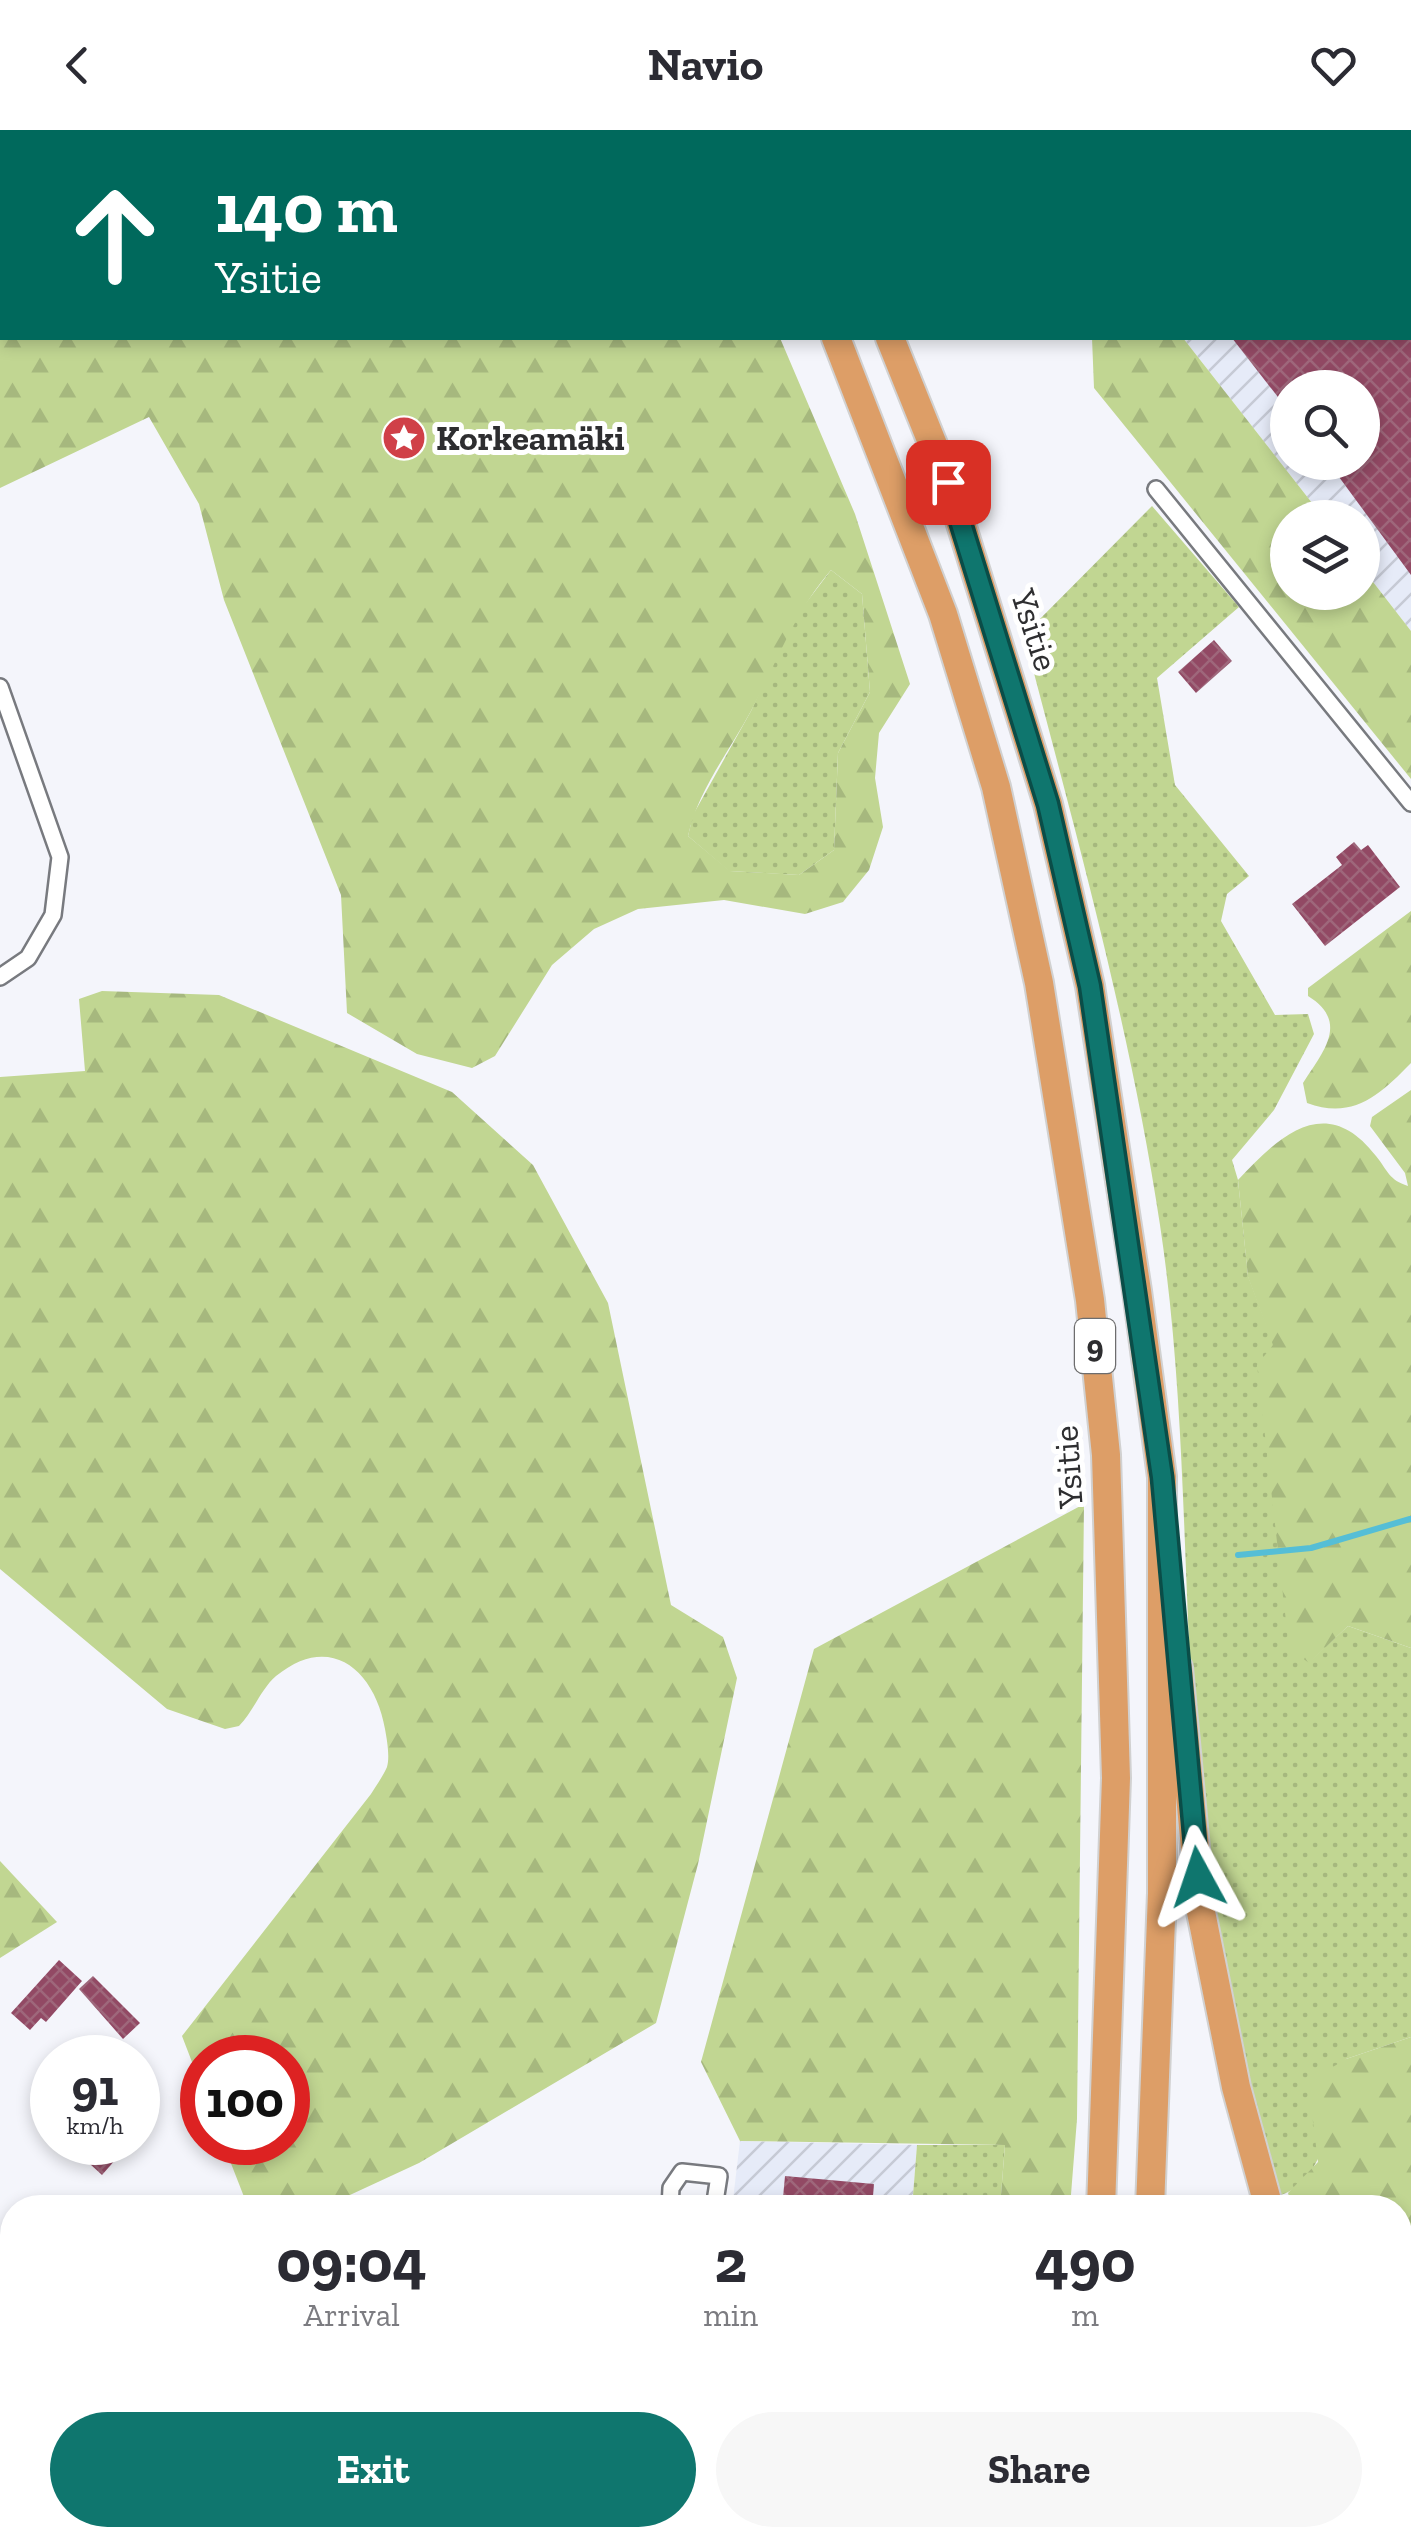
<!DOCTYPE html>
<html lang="en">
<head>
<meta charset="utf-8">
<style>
	:root { --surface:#fff; --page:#f7f7f7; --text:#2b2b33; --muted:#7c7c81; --accent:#0f766e }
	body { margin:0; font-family:"Zilla Slab",serif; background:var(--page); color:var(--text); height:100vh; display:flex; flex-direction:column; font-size:38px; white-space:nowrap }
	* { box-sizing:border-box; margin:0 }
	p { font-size:32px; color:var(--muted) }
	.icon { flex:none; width:55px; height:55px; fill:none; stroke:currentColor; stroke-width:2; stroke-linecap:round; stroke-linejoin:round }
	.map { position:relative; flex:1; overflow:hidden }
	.drawer { position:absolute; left:0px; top:2065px; width:1412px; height:352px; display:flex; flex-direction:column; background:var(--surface); border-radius:40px 40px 0 0; box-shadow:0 5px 15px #0003 }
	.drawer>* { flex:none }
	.hud { position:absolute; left:0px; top:0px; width:1412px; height:210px; box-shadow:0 5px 15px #0003; background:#00695c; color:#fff; overflow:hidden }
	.fabs { position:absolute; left:1270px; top:240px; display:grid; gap:20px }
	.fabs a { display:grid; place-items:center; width:110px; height:110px; border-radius:50%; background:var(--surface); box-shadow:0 5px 15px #0003; font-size:50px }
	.speed { position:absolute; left:30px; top:1905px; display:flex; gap:20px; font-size:50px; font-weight:700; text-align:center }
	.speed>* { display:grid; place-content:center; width:130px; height:130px; border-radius:50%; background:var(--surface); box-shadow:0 5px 15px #0003; line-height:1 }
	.speed small { font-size:25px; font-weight:400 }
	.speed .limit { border:15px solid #d22; background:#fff; color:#111 }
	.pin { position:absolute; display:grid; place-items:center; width:85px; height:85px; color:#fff; margin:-42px; border-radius:20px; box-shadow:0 5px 15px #0006 }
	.me { position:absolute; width:110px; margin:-55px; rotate:355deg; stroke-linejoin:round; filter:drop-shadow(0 0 8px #0008) }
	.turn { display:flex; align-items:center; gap:35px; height:210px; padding:0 50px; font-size:45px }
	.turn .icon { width:130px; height:130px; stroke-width:2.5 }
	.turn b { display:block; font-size:70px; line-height:85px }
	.eta { display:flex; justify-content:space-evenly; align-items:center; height:170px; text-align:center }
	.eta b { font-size:60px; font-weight:700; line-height:70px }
	.cta { display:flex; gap:20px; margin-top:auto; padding:20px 50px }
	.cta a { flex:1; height:115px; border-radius:60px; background:var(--accent); color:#fff; font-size:40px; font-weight:700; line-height:115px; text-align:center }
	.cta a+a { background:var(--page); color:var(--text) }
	header { display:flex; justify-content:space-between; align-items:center; height:130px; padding:0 50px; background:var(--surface); font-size:45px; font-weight:700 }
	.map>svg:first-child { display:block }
</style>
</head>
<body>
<header><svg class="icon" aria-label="back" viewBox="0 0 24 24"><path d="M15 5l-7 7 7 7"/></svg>Navio<svg class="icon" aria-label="heart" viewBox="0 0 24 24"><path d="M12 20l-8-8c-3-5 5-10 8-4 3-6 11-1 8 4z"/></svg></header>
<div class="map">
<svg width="1411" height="2417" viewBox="0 0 1411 2417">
	<defs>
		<pattern id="industrial-furrows" width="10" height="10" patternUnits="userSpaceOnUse" patternTransform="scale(2.5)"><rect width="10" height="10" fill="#e6ebf8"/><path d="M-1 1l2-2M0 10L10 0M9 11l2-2" fill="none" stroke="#c6cad5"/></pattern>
		<pattern id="grass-dots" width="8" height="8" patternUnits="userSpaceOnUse" patternTransform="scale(2.5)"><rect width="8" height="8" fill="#c1d692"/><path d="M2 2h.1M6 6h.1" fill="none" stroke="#a6b87e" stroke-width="1.8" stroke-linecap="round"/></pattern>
		<pattern id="forest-firs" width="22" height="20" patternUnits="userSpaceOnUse" patternTransform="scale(2.5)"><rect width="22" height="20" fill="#c1d692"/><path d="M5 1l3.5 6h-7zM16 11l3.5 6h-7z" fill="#a6b87e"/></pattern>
		<pattern id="building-cross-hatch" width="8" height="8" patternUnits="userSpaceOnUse" patternTransform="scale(2.5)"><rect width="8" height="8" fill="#924964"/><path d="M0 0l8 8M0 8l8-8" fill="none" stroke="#9e677b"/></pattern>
	</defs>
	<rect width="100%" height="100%" fill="#f4f5fb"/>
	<!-- built -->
	<path fill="#e6ebf8" d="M 12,2237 L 12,2405 L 135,2405 L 134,2417 L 0,2417 L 0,2243 Z"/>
	<!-- industrial -->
	<g fill="url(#industrial-furrows)" fill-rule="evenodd">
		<path d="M 1101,0 L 1411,0 L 1411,501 L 1363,439 L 1362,388 L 1323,387 L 1183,208 L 1410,208 L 1410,2 ZM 1288,258 L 1362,258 L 1362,332 L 1288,332 Z"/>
		<path d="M 740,2011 L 917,2015 L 912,2077 L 732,2078 Z"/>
	</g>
	<!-- grass -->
	<g fill="url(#grass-dots)">
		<path d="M 1152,376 L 1239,477 L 1157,548 L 1175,655 L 1249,746 L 1227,764 L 1221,791 L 1275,885 L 1308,884 L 1314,904 L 1274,980 L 1232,1030 L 1238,1050 L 1248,1146 L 1274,1215 L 1309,1532 L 1348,1496 L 1411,1518 L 1411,1907 L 1346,1929 C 1335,1971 1328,2053 1278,2066 C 1250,1950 1218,1834 1204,1715 C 1180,1510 1191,1300 1160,1095 C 1130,895 1075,701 1024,505 Z"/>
		<path d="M 831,440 L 862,464 L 870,562 L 838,623 L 834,720 L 799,745 L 729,741 L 688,706 L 693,685 L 751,581 L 793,490 Z"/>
		<path d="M 917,2015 L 1005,2015 L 1000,2077 L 912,2078 Z"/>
		<path d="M 906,2405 L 974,2405 L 973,2417 L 907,2417 Z"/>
	</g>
	<!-- forest -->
	<g fill="url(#forest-firs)" fill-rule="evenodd">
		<path d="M 0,0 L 682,0 L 2,2 L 2,208 L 780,208 L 855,384 L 910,554 L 879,603 L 875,648 L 883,697 L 869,740 L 843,772 L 805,784 L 724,770 L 638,779 L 594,799 L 552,835 L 495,926 L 472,938 L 417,924 L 347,883 L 341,765 L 224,470 L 199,374 L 149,287 L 0,358 ZM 831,440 L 862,464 L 870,562 L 838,623 L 834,720 L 799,745 L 730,741 L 688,706 C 698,660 729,622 751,581 C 777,532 794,483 831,440 Z"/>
		<path d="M 895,0 L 1072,0 L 897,2 Z"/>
		<path d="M 1092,208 L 1183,208 L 1323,387 L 1288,388 L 1288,462 L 1362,462 L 1363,439 L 1411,501 L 1411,649 L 1094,258 Z"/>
		<path d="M 1411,781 L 1411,933 C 1380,965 1353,990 1307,973 L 1303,953 C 1323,922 1350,892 1308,866 L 1308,858 Z"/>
		<path d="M 102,861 L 219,865 L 452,962 L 533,1035 L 608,1173 L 671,1475 L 723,1507 L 737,1548 L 698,1734 L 656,1893 L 419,2033 L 324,2077 L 248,2077 L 223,2013 L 288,2012 L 288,1928 L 202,1928 L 202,1958 L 182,1906 L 371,1664 C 376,1656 383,1646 387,1637 C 390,1627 387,1610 385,1599 C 375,1541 331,1501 276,1546 C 261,1559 253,1582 239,1596 L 225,1599 L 167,1579 L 0,1439 L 0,947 L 85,941 L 79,869 Z"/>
		<path d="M 1411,960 L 1411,1518 L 1348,1496 L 1309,1533 L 1289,1518 L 1257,1235 L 1273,1215 L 1248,1147 L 1238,1050 C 1279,1006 1326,961 1376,1026 C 1388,1041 1389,1050 1408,1056 L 1405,1043 L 1370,996 L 1372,987 Z"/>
		<path d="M 1084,1374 L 1077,1989 L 1070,2077 L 1000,2077 L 1005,2015 L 740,2011 L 701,1932 L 814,1519 Z"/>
		<path d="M 0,1731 L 57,1792 L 0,1828 Z"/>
		<path d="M 1411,1907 L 1411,2389 L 1400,2371 L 1400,2078 L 1292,2077 L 1288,2063 L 1318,2032 L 1308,1952 L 1346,1929 Z"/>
		<path d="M 974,2405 L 1043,2405 L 1042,2417 L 973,2417 Z"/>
	</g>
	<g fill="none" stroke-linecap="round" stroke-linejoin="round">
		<!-- stream -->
		<path stroke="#55bed6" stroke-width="6" d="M 1238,1425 L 1311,1418 L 1410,1389"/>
	</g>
	<!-- building -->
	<g fill="url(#building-cross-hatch)">
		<path d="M 1232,208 L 1411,208 L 1411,445 L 1328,332 L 1362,332 L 1362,258 L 1288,258 L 1288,280 Z"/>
		<path d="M 1214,510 L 1232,531 L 1196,563 L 1178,542 Z"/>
		<path d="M 1354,712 L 1361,720 L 1368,715 L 1400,757 L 1325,816 L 1292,774 L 1342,735 L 1336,727 Z"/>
		<path d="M 59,1830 L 82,1851 L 46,1892 L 41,1888 L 30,1900 L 11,1883 Z"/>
		<path d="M 93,1846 L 140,1893 L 123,1909 L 79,1859 Z"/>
		<path d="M 66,2012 L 131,2012 L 102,2045 Z"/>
		<path d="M 785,2046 L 874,2054 L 872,2078 L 782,2078 Z"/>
	</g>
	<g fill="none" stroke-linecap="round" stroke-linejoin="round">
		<defs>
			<g id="street">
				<path d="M 1156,359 L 1411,673"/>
				<path d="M 0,557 L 60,727 L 53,785 L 28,828 L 0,847"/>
				<path d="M 670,2078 L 671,2058 L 682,2042 L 719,2046 L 714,2078"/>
				<path d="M 698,2405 L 699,2417"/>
				<path d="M 155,2417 L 156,2405"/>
			</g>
			<g id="highway">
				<path d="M 738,0 L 739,2"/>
				<path d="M 800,0 L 801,2"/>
				<path d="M 836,208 L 943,484 L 996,657 L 1039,853 L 1090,1170 L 1106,1325 L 1116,1648 L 1101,2078"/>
				<path d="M 890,208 L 948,352 L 1048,674 L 1090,856 L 1137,1161 L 1162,1347 L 1162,1763 L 1150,2078"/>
				<path d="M 1178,1538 L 1201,1782 L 1236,1957 L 1269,2078"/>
				<path d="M 1364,2405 L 1368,2417"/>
				<path d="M 1070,2417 L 1072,2405"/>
				<path d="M 1137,2417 L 1137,2405"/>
			</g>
		</defs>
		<!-- street casing -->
		<use href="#street" stroke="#787a7f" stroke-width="20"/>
		<!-- highway casing -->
		<use href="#highway" stroke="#d1d1d1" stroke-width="32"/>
		<!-- street -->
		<use href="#street" stroke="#fff" stroke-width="15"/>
		<!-- highway -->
		<use href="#highway" stroke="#dd9e67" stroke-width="28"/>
	</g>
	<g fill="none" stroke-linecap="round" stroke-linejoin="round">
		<defs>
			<path id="route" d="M 948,352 L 1048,674 L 1090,856 L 1162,1347 L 1198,1747"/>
		</defs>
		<!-- route casing -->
		<use href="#route" stroke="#0a4d48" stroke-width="25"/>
		<!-- route -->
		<use href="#route" stroke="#0f766e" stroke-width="18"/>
	</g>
	<!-- icons -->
	<defs>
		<symbol id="sight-disc" viewBox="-11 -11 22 22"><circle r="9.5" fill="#d04048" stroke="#fff"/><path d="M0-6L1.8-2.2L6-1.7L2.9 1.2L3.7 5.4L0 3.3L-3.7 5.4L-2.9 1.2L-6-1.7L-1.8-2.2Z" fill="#fff"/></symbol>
	</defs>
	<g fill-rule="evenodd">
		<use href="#sight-disc" x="379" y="283" width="50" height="50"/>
	</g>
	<g text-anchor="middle" stroke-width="10" stroke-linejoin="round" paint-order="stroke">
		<!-- shield labels -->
		<rect fill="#fff" stroke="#6d6d6e" stroke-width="2.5" x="1075" y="1189" width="40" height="54" rx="8"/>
		<g font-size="32" font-weight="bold" fill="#2e2e30">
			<text x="1095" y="1227">9</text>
		</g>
		<!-- poi labels -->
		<g font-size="35" font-weight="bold" fill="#2e2e30" stroke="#fff" text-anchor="start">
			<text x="436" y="320">Korkeamäki</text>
		</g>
		<!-- street labels -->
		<g font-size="35" fill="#2e2e30" stroke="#fff">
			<text transform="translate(1035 500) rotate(72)" y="12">Ysitie</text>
			<text transform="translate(1068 1337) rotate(-94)" y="12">Ysitie</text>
		</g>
	</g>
</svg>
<div class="fabs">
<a><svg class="icon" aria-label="search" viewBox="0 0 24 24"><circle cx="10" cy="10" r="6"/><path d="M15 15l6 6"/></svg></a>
<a><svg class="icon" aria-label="layers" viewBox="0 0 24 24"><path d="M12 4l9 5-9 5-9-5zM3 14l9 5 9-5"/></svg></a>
</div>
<div class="speed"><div>91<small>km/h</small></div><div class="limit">100</div></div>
<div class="pin" style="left:948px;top:352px;background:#d93025"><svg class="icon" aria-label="arrive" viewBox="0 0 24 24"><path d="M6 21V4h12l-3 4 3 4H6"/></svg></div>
<svg class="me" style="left:1198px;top:1747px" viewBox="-20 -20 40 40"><path d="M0-17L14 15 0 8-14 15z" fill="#0f766e" stroke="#fff" stroke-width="4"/></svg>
<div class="hud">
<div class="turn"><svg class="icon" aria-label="ahead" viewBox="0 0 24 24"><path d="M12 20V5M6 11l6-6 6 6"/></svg><div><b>140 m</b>Ysitie</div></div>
</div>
<section class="drawer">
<div class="eta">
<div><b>09:04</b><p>Arrival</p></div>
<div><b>2</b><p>min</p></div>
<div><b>490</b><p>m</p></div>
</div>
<div class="cta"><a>Exit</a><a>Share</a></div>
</section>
</div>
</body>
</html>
